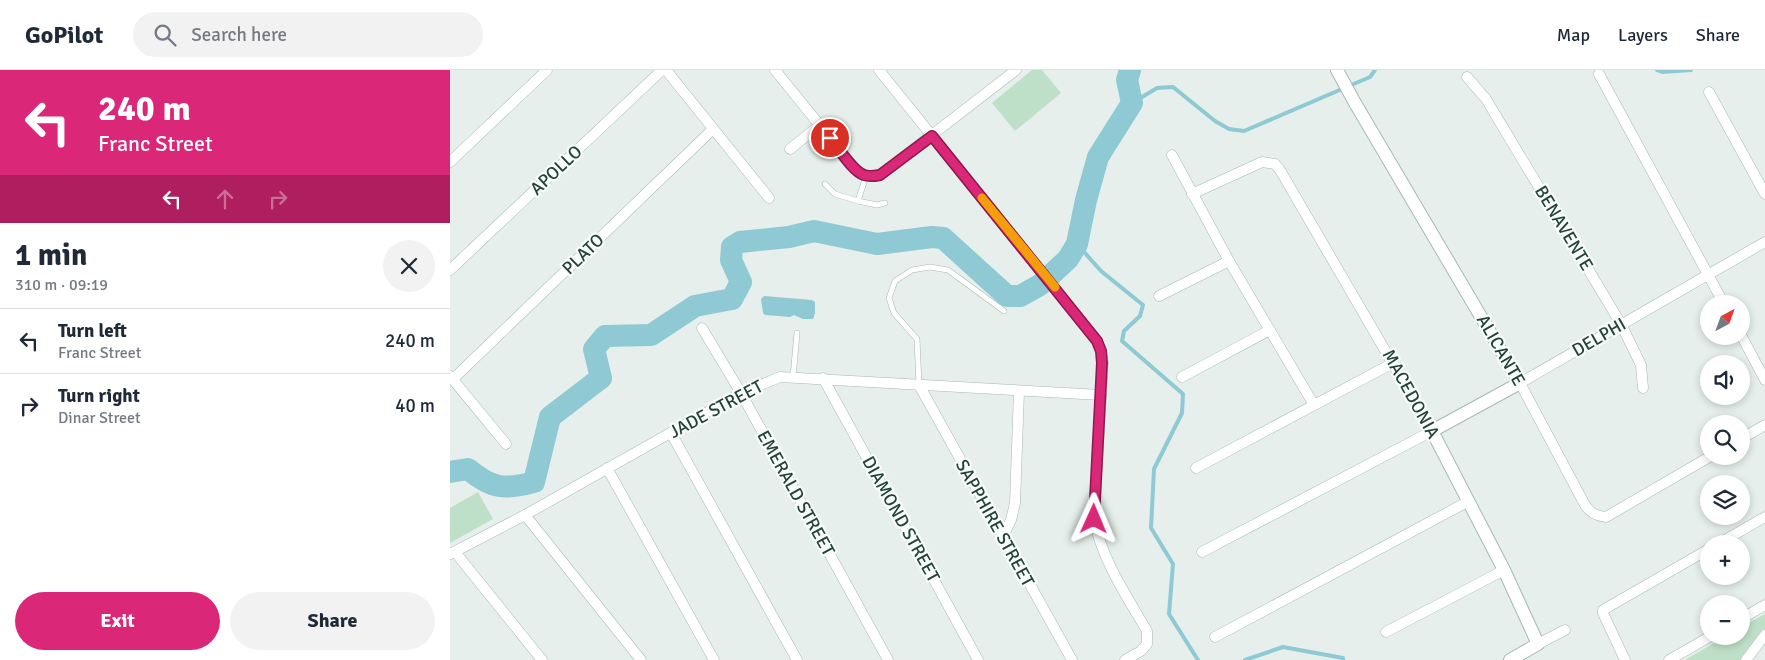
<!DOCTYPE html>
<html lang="en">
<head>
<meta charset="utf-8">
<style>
	:root { --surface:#fff; --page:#f2f2f3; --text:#1f2937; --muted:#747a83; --line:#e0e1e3; --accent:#db2777 }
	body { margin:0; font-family:Signika,sans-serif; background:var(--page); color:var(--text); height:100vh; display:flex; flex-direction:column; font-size:19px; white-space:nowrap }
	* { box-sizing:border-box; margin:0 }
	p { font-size:16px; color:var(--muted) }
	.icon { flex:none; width:28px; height:28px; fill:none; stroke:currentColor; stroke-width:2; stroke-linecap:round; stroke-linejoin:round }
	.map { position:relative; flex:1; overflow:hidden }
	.panel { display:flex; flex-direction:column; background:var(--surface); width:450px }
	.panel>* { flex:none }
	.guide { background:#db2777; color:#fff; overflow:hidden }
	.needle { width:32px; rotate:41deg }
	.buttons { position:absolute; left:1250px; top:225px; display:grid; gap:10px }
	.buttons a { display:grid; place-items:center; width:50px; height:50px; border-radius:50%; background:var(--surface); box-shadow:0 2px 8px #0003; font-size:25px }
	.pin { position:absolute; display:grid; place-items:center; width:42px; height:42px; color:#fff; margin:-21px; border:2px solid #fff; border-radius:50%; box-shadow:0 1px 5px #0007 }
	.me { position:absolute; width:55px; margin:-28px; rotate:1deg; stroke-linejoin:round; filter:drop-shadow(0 0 4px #0008) }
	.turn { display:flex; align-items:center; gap:18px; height:105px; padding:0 15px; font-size:22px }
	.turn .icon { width:65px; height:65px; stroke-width:2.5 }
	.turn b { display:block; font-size:35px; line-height:42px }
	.lanes { display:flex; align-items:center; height:48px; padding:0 15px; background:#0003; justify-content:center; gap:25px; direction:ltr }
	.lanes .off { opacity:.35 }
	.round { display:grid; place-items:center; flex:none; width:52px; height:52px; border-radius:26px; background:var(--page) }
	.head { display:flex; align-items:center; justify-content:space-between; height:85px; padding:0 15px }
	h1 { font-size:30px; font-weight:700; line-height:38px }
	.cta { display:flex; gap:10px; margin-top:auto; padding:10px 15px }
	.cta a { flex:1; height:58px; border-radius:30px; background:var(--accent); color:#fff; font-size:20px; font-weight:700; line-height:58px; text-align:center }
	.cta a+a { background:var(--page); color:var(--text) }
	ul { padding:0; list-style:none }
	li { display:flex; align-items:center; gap:15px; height:65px; padding:0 15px; border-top:1px solid var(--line) }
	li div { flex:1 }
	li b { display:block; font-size:19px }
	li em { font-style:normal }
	header { display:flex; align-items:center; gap:30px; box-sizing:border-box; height:70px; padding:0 25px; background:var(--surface); border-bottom:1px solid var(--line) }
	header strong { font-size:24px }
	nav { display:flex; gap:28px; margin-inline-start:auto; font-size:18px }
	.search { width:350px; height:45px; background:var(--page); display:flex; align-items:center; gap:12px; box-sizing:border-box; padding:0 18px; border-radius:28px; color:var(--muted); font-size:19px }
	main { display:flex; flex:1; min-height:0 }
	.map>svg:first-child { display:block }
</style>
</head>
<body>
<header>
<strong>GoPilot</strong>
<div class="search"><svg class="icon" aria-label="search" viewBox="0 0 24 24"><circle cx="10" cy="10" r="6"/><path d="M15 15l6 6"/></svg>Search here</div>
<nav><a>Map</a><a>Layers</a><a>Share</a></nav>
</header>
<main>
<section class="panel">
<div class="guide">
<div class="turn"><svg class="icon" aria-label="left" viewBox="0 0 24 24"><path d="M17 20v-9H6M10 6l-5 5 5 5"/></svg><div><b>240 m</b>Franc Street</div></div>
<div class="lanes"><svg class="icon" aria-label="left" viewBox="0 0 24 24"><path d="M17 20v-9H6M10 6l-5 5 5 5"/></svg><svg class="icon off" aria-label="ahead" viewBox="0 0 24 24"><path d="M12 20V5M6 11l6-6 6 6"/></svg><svg class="icon off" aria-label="right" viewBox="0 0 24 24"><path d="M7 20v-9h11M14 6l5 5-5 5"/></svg></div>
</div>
<div class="head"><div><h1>1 min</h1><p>310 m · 09:19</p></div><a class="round"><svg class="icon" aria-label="close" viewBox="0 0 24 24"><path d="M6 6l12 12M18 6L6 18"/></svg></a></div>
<ul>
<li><svg class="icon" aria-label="left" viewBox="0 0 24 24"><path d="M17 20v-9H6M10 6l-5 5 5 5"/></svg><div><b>Turn left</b><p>Franc Street</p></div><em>240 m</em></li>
<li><svg class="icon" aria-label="right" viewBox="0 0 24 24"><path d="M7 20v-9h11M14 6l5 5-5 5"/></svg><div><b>Turn right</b><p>Dinar Street</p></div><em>40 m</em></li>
</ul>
<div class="cta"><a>Exit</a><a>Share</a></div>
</section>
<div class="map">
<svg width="1315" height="590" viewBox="0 0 1315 590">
	<rect width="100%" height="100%" fill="#e6efeb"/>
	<!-- green -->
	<g fill="#bfe0c8">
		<path d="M 582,0 L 592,0 L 611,23 L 565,61 L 542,33 Z"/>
		<path d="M 28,422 L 43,449 L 0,473 L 0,438 Z"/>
		<path d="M 1315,544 L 1315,561 L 1291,590 L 1235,590 L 1276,566 L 1291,566 L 1291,557 Z"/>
	</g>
	<!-- water -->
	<path fill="#8ec9d4" d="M 314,226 L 362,230 L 365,232 L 365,243 L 363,249 L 353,249 L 344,245 L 340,247 L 315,245 L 313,243 L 311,229 Z"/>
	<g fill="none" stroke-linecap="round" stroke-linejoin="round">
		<!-- stream -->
		<g stroke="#8ec9d4" stroke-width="4">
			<path d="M 1207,0 L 1212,2 L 1241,0"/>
			<path d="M 682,33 L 707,18 L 723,17 L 765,51 L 779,59 L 794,61 L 920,7 L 925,0"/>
			<path d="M 627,174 L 651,201 L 693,235 L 690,246 L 674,261 L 672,271 L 733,324 L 732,343 L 704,399 L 701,458 L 723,494 L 719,544 L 748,590"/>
			<path d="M 795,590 L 833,577 L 893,588 L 893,590"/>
		</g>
		<!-- river -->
		<path stroke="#8ec9d4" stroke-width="22" d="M 0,402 L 18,399 C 42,419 55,420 84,412 L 100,347 L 151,308 L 144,279 L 155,266 L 201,265 L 245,236 L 282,229 L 291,212 L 281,190 L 282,177 L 290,172 L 339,167 L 364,161 L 427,174 L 482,167 L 493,168 L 557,226 L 570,226 L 590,215 L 618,189 L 627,174 L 636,130 L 648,87 L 682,33 L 677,10 L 680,0"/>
		<defs>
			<g id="service">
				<path d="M 375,114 L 385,124 L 408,131 L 427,135 L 435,133"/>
				<path d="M 408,131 L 416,106"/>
				<path d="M 343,307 L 347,263"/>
				<path d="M 469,315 L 467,269 L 444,243 L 439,228 L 445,211 L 462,200 L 480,197 L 498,200 L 554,241"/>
			</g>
			<g id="minor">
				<path d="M 216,0 L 319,128"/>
				<path d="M 325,0 L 406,100 C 415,106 420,106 430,105 L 566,0"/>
				<path d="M 429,0 L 647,271 L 651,281 L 653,293 L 644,449 C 652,490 676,525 697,561 L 697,574 L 691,581 L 675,590"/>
				<path d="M 1149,4 L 1274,234"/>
				<path d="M 1017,7 L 1036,29 L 1171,254 L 1191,295 L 1193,318"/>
				<path d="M 1259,22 L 1315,124"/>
				<path d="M 340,79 L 370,55"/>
				<path d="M 722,85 L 779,191 L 864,335"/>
				<path d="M 0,92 L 97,0"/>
				<path d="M 742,124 L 812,92 L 825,94 L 830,100 L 982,361 L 752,482"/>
				<path d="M 0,200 L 212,0"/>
				<path d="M 709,226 L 779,191"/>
				<path d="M 252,258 L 291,323 L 438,590"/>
				<path d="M 1291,265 L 1315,310"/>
				<path d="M 0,306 L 56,374"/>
				<path d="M 732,307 L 820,260"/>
				<path d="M 373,308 L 528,590"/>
				<path d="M 3,309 L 263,59"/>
				<path d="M 469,315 L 622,590"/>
				<path d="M 221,363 L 347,590"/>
				<path d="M 1291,369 L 1315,355"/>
				<path d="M 1261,386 L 1156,447 C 1146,446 1140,443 1135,435 L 1070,313 L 1315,172"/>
				<path d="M 157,398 L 264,590"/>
				<path d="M 746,398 L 943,293"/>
				<path d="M 75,445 L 191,590"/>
				<path d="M 553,466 L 561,450 L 565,433 L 569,321"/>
				<path d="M 1268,474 L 1315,447"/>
				<path d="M 5,482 L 92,590"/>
				<path d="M 0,484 L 75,445 L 291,323 L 330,307 L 651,325"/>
				<path d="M 1291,549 L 1315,535"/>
				<path d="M 936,562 L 1054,500"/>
				<path d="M 765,567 L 1019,431"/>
				<path d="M 1088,574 L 1115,560"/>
				<path d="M 1175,590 L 1153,543 L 1153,540 L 1259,479"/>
				<path d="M 1219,590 L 1261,566"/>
				<path d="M 1296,590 L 1315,565"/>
			</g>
			<path id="tertiary" d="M 887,0 L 905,33 L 1070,313 L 982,361 L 1054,500 L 1088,574 L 1060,590"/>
		</defs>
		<!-- service casing -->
		<use href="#service" stroke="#a8b8b2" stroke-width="6"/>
		<!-- minor casing -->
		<use href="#minor" stroke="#a8b8b2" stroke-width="11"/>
		<!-- tertiary casing -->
		<use href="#tertiary" stroke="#a8b8b2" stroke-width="14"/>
		<!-- service -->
		<use href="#service" stroke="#fff" stroke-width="5"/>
		<!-- minor -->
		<use href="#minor" stroke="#fff" stroke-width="10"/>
		<!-- tertiary -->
		<use href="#tertiary" stroke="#fff" stroke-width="12"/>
	</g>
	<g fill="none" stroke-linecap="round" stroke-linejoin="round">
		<defs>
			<path id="route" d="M 380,68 C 389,78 402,101 414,105 C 419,107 425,106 430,105 L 482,66 L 647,271 L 651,281 L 652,293 L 644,449"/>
		</defs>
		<!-- route casing -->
		<use href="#route" stroke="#8e194d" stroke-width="12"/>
		<!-- route -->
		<use href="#route" stroke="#db2777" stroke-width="9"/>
		<!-- slow -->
		<path stroke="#f59e0b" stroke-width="9" d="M 532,128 L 605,217"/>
	</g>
	<g text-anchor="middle" stroke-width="4.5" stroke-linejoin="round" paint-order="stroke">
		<!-- street labels -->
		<g font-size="18" fill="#24423a" stroke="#f7fbf9">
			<text transform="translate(106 100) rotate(-43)" y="6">APOLLO</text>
			<text transform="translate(1114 158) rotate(59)" y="6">BENAVENTE</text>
			<text transform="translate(133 184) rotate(-44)" y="6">PLATO</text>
			<text transform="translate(1149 267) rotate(-30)" y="6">DELPHI</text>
			<text transform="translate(1051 280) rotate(60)" y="6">ALICANTE</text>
			<text transform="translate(961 324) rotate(61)" y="6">MACEDONIA</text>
			<text transform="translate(266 339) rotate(-28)" y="6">JADE STREET</text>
			<text transform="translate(346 423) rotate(61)" y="6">EMERALD STREET</text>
			<text transform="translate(451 449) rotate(61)" y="6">DIAMOND STREET</text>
			<text transform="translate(545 453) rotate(61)" y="6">SAPPHIRE STREET</text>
		</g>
	</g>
</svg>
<div class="buttons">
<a><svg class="needle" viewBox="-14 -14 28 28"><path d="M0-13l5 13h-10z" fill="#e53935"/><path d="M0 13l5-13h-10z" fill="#747a83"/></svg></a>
<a><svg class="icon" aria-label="sound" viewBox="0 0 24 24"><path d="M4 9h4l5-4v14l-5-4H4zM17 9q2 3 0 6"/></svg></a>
<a><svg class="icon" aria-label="search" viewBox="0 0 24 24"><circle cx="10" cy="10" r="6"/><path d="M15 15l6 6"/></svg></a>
<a><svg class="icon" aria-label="layers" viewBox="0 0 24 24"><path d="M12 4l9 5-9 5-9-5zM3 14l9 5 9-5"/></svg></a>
<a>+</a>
<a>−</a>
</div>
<div class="pin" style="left:380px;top:68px;background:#d93025"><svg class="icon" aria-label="arrive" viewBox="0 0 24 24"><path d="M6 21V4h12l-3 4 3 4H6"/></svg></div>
<svg class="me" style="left:644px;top:449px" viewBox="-20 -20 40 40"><path d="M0-17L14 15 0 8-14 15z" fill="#db2777" stroke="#fff" stroke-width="4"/></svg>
</div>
</main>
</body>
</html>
